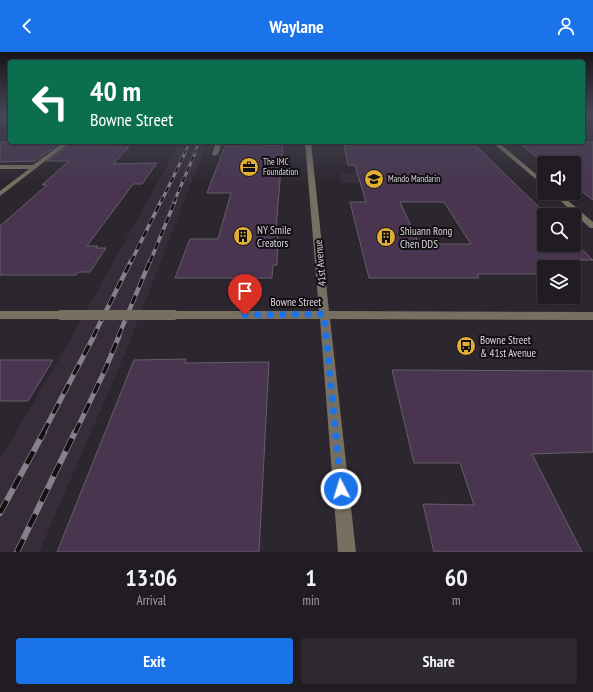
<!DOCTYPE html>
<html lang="en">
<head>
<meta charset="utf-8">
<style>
	:root { --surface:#211c22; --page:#2d292f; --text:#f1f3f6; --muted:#a2a1a5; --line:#3e3a40; --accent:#1a73e8 }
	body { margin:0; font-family:"PT Sans Narrow",sans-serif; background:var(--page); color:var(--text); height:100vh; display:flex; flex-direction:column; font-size:15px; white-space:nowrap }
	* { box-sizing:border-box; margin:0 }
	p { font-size:13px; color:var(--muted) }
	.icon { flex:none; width:22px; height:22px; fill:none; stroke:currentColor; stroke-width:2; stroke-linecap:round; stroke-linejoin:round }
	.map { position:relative; height:500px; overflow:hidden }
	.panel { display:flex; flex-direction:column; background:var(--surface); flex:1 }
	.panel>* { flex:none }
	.banner { position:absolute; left:8px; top:8px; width:577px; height:84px; border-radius:4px; box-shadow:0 1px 3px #0004,0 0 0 1px var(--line); background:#0b6e4f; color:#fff; overflow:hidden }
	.controls { position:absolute; left:537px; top:104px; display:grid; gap:8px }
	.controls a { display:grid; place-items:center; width:44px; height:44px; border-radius:4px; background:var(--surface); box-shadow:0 1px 3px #0004,0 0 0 1px var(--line); font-size:20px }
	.pin { position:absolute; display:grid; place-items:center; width:34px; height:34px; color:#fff; margin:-41px -17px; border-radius:50% 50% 50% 0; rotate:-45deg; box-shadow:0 0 4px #0007 }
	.pin .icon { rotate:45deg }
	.me { position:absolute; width:44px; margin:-22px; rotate:355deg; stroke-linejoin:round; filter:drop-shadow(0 0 3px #0008) }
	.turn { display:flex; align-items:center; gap:14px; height:84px; padding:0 16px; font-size:18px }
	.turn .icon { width:52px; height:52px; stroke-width:2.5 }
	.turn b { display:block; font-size:28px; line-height:34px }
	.eta { display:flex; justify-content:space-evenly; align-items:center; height:68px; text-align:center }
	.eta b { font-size:24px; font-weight:700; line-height:28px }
	.action { display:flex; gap:8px; margin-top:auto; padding:8px 16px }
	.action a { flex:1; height:46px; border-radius:4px; background:var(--accent); color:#fff; font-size:16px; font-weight:700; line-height:46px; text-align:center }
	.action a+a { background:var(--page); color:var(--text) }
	header { display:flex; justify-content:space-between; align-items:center; height:52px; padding:0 16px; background:var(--accent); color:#fff; font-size:18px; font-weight:700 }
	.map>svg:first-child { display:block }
</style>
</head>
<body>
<header><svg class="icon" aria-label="back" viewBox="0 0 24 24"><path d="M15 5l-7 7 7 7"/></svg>Waylane<svg class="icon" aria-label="person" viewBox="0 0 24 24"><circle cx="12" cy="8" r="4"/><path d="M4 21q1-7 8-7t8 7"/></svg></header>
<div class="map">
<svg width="593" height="500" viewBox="0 0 593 500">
	<rect width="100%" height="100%" fill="#2c262e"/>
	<!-- built -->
	<g fill="#372d3a">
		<path d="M 180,90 L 207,90 L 124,304 L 39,500 L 0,500 L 0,407 L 61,304 Z"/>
		<path d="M 354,117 L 403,117 L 411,131 L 341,131 L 339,122 L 355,122 Z"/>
	</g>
	<!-- building -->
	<g fill="#493550" stroke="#655e67" fill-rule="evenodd">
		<path d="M 0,90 L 61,90 L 35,109 L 0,110 Z"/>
		<path d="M 71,90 L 111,90 L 106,95 L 129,95 L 113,112 L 157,111 L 142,132 L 133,132 L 87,194 L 98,194 L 96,196 L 106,196 L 90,220 L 79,220 L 76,223 L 0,223 L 0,174 L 47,133 L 42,133 L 69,109 L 47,109 Z"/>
		<path d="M 245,90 L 264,90 L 264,93 L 283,93 L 276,176 L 278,176 L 277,213 L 273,213 L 272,226 L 175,226 L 190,187 L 218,187 L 231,141 L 207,141 L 225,94 L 244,94 Z"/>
		<path d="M 352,90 L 373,90 L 374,92 L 432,92 L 431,90 L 472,90 L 547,163 L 544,163 L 544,193 L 574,193 L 574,190 L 593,208 L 555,208 L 561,215 L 544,215 L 544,222 L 477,222 L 479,226 L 369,226 L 350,150 L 366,150 L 355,113 L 348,113 L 344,94 L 353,93 ZM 400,150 L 444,150 L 471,192 L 419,192 Z"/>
		<path d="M 517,90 L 593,90 L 593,148 L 574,133 L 574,111 L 545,111 Z"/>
		<path d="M 186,307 L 185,311 L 269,310 L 259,500 L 57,500 L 134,308 Z"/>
		<path d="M 0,308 L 53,308 L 28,349 L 0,349 Z"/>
		<path d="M 392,318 L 593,319 L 593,400 L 532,402 L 582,500 L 434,500 L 423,452 L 474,453 L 460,411 L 414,411 Z"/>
	</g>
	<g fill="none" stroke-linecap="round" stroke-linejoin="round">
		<!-- minor -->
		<g fill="#777062" fill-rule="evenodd">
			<path d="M 64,90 L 70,90 L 0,144 L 0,139 L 29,117 L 0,117 L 0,113 L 33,113 Z"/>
			<path d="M 216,90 L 222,90 L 218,102 L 215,104 L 212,102 Z"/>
			<path d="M 305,90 L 311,90 L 329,259 L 593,260 L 593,268 L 330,267 L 356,500 L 338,500 L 320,267 L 174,267 L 170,266 L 169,263 L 170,260 L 174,259 L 319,259 Z"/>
			<path d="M 492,90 L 498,90 L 544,129 L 544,134 Z"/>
			<path d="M 552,141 L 559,141 L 593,170 L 593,176 L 590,176 Z"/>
			<path d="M 0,259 L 61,259 L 65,260 L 66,263 L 65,266 L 61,267 L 0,267 Z"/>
		</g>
		<defs>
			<g id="rail-far5">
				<path d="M 184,102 L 190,90"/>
				<path d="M 194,102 L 199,90"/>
			</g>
			<g id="rail-far4">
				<path d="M 161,150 L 185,101"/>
				<path d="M 174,150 L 195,101"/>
			</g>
			<g id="rail-far3">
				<path d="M 131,210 L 161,149"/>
				<path d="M 150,210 L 175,149"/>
			</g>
			<g id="rail-far2">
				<path d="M 93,285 L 131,209"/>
				<path d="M 118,285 L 150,209"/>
			</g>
			<g id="rail-far1">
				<path d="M 43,381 L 94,284"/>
				<path d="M 75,381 L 105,318 L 119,284"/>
			</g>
			<g id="rail">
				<path d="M 0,461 L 44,380"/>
				<path d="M 17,500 L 75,380"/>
			</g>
		</defs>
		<!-- rail-far5 casing -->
		<use href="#rail-far5" stroke="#868188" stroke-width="2"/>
		<!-- rail-far4 casing -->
		<use href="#rail-far4" stroke="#868188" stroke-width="3"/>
		<!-- rail-far3 casing -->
		<use href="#rail-far3" stroke="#868188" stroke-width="3.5"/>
		<!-- rail-far2 casing -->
		<use href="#rail-far2" stroke="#868188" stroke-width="4.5"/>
		<!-- rail-far1 casing -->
		<use href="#rail-far1" stroke="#868188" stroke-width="5"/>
		<!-- rail casing -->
		<use href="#rail" stroke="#868188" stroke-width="6"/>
		<!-- rail-far5 -->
		<use href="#rail-far5" stroke="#131014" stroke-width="1.5" stroke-dasharray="4.5" stroke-linecap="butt"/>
		<!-- rail-far4 -->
		<use href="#rail-far4" stroke="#131014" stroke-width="2" stroke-dasharray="5.5" stroke-linecap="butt"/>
		<!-- rail-far3 -->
		<use href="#rail-far3" stroke="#131014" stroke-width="2.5" stroke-dasharray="7" stroke-linecap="butt"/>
		<!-- rail-far2 -->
		<use href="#rail-far2" stroke="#131014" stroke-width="3" stroke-dasharray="9" stroke-linecap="butt"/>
		<!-- rail-far1 -->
		<use href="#rail-far1" stroke="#131014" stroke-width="3.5" stroke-dasharray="11" stroke-linecap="butt"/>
		<!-- rail -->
		<use href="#rail" stroke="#131014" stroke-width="4.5" stroke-dasharray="14" stroke-linecap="butt"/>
		<!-- minor-bridge -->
		<path stroke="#777062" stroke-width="10" d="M 61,263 L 174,263"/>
	</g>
	<!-- sky -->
	<linearGradient id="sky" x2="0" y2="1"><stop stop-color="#181519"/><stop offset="0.47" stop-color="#454757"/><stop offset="1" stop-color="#454757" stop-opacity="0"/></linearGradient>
	<rect width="593" height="133" fill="url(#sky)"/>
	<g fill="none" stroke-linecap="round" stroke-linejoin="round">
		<!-- route -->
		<path stroke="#1a73e8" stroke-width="7" stroke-dasharray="0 12.6" d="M 245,263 L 324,262 L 341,437"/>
	</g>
	<!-- icons -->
	<defs>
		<symbol id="office-disc" viewBox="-11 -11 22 22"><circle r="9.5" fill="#e1af34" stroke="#131014"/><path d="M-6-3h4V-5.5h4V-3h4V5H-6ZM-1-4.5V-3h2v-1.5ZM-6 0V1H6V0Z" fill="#111"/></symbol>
		<symbol id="school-disc" viewBox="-11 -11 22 22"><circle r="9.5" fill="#e1af34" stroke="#131014"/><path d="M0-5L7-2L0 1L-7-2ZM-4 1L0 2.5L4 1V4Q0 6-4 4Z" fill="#111"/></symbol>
		<symbol id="building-disc" viewBox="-11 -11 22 22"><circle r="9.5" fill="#e1af34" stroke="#131014"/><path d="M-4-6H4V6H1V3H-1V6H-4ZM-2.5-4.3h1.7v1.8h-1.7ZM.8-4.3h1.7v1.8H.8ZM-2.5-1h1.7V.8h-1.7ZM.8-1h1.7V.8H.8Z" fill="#111"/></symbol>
		<symbol id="bus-disc" viewBox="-11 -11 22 22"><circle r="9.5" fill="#e1af34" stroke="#131014"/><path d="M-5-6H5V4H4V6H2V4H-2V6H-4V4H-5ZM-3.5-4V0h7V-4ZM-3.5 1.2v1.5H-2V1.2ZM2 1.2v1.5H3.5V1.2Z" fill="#111"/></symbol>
	</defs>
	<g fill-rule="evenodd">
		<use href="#office-disc" x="238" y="104" width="22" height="22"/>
		<use href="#school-disc" x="363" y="116" width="22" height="22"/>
		<use href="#building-disc" x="232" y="173" width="22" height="22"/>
		<use href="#building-disc" x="375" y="174" width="22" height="22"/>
		<use href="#bus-disc" x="455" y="283" width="22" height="22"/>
	</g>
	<g text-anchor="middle" stroke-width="4" stroke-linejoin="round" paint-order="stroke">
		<!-- far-poi labels -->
		<g font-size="9" fill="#dcd8de" stroke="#131014" text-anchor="start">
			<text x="263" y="113">The IMC<tspan x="263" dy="10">Foundation</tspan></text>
			<text x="388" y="130">Mando Mandarin</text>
		</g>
		<!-- poi labels -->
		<g font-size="11" fill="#dcd8de" stroke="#131014" text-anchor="start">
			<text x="257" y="182">NY Smile<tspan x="257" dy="13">Creators</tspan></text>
			<text x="400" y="183">Shiuann Rong<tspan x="400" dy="13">Chen DDS</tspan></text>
			<text x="480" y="292">Bowne Street<tspan x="480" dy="13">&amp; 41st Avenue</tspan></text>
		</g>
		<!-- street labels -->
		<g font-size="11" fill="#dcd8de" stroke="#131014">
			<text transform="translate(320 211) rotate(-95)" y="4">41st Avenue</text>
			<text x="296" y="254">Bowne Street</text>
		</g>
	</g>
</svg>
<div class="controls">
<a><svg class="icon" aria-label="sound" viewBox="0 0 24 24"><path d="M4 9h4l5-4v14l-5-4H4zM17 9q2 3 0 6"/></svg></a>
<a><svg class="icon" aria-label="search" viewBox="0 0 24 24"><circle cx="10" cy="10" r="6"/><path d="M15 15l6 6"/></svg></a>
<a><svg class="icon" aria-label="layers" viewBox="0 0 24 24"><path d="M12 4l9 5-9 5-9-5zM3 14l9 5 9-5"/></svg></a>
</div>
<div class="pin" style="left:245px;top:263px;background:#d93025"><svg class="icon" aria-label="arrive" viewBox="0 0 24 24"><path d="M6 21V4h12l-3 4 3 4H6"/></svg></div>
<svg class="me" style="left:341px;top:437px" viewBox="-20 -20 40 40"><circle r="17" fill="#1a73e8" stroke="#fff" stroke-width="3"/><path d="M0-11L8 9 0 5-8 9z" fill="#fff"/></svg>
<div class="banner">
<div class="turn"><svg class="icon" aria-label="left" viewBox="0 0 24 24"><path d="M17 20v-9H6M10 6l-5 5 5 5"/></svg><div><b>40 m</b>Bowne Street</div></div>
</div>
</div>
<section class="panel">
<div class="eta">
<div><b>13:06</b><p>Arrival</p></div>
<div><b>1</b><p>min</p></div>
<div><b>60</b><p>m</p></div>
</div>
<div class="action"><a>Exit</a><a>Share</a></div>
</section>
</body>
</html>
